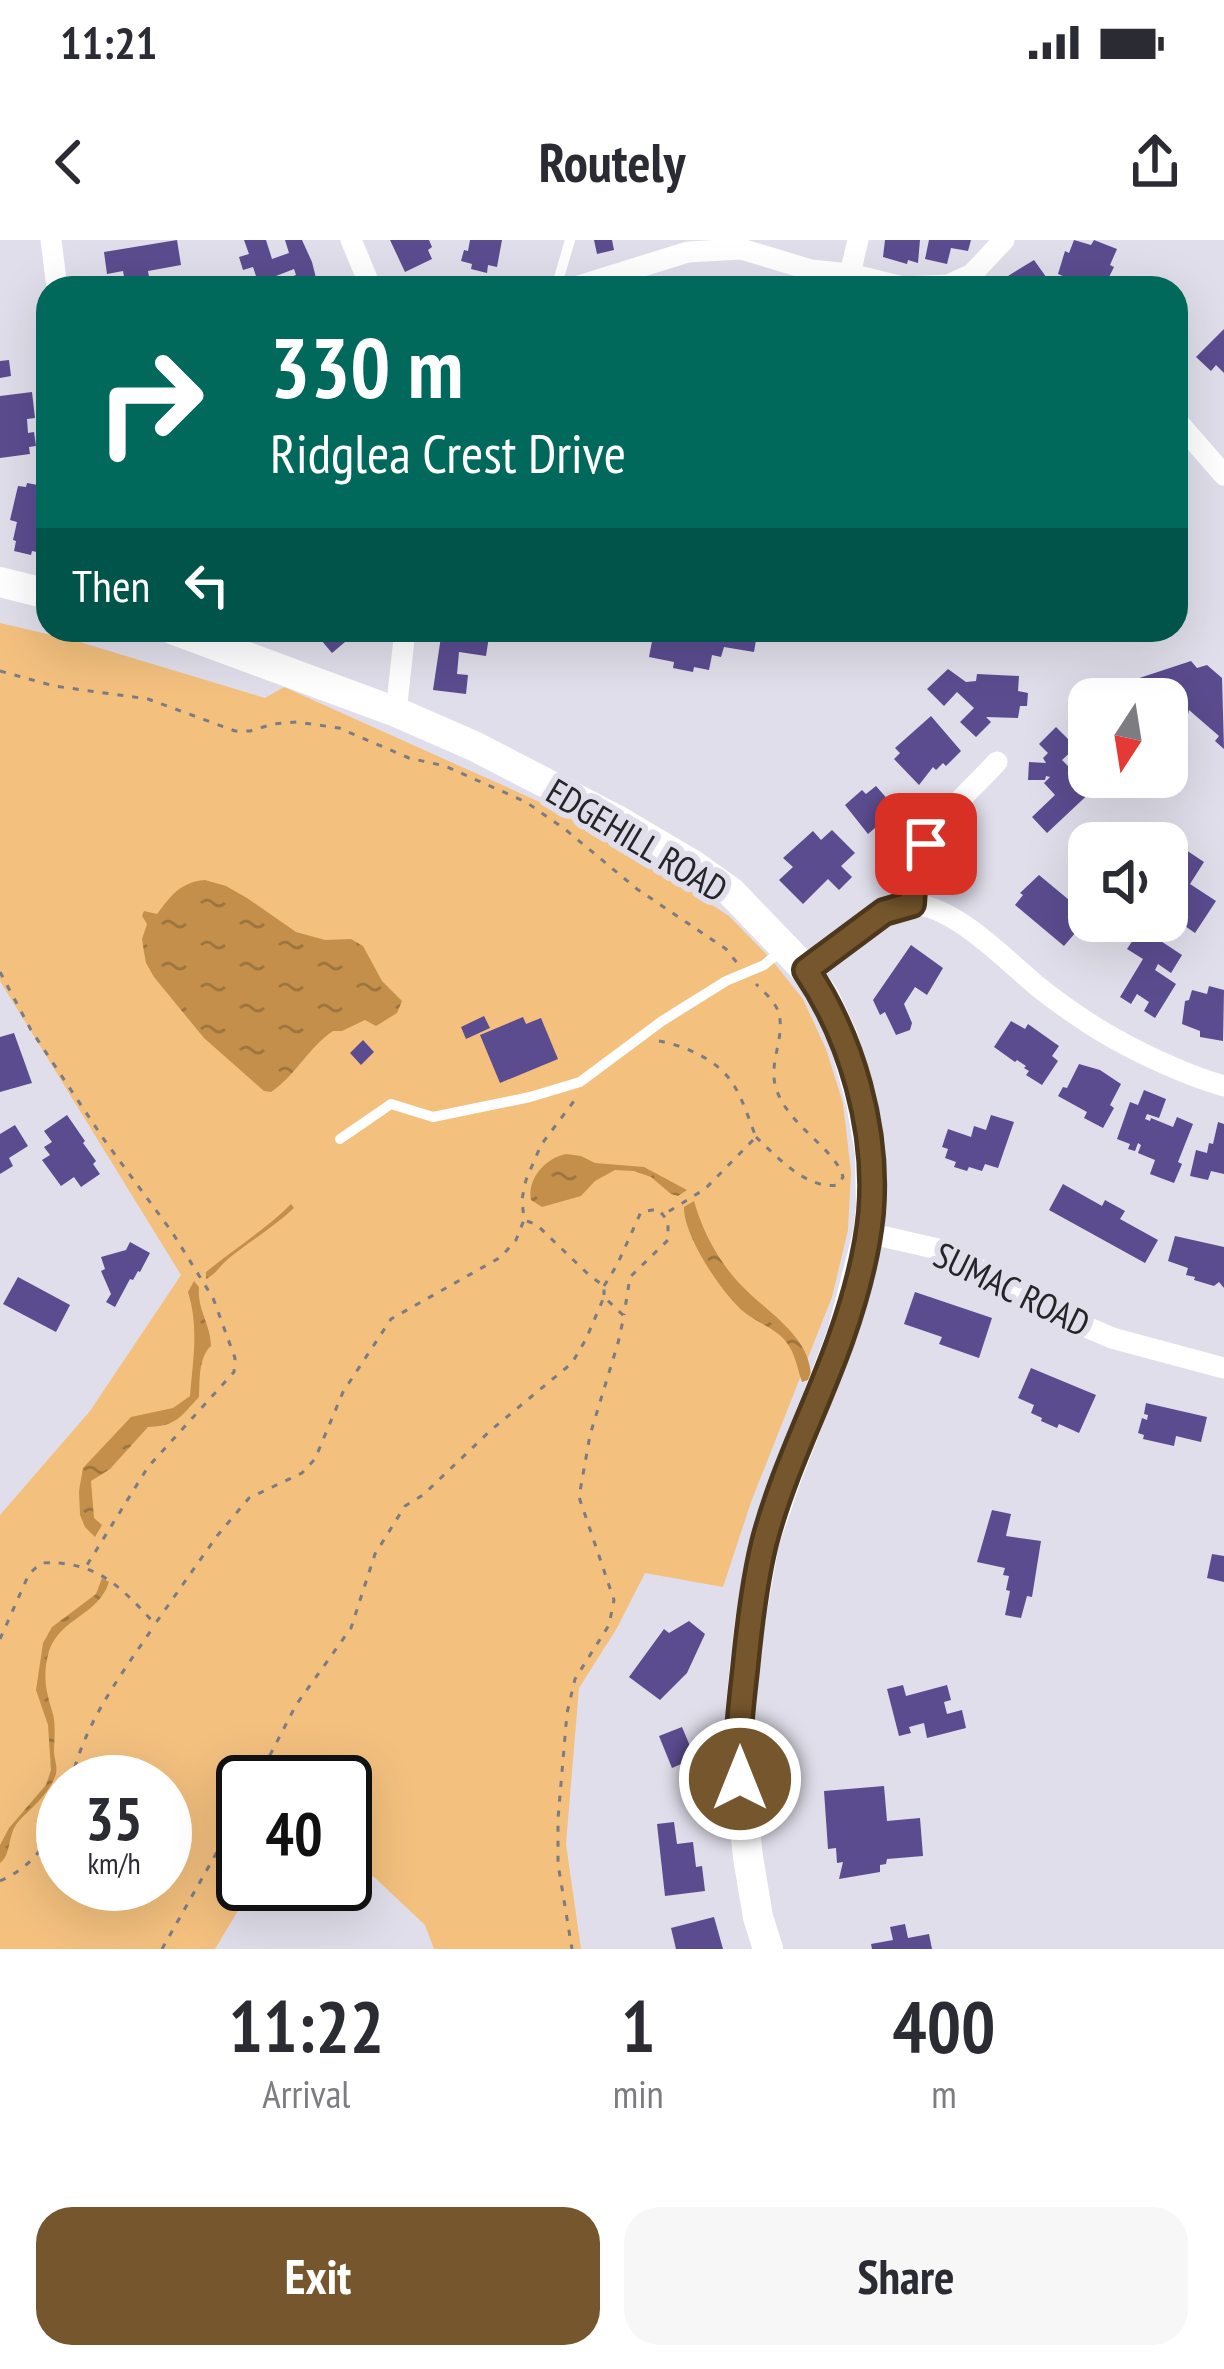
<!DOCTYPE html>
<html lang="en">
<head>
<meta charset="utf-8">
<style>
	:root { --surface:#fff; --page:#f7f7f7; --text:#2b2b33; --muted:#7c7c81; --accent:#76562c }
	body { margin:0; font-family:"PT Sans Narrow",sans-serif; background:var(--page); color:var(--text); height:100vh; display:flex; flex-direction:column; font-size:45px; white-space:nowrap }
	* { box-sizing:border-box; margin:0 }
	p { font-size:39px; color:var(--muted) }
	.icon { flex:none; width:66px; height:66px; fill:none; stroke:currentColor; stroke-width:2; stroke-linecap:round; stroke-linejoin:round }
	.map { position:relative; height:1709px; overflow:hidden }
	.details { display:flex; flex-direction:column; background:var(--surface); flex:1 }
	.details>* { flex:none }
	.guide { position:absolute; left:36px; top:36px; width:1152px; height:366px; border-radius:36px; box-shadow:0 12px 48px #0002; background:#00695c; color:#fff; overflow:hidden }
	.needle { width:78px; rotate:192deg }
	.fabs { position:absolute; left:1068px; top:438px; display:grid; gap:24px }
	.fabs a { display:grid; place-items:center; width:120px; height:120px; border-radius:24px; background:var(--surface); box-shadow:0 12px 48px #0002; font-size:60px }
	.speed { position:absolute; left:36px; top:1515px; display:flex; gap:24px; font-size:60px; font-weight:700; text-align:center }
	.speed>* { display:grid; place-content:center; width:156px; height:156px; border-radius:50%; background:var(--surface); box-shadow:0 12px 48px #0002; line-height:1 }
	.speed small { font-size:30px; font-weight:400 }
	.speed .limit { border:6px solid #111; border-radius:18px; background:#fff; color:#111 }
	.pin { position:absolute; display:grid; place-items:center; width:102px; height:102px; color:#fff; margin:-51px; border-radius:24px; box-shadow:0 6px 18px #0006 }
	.me { position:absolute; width:132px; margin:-66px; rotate:0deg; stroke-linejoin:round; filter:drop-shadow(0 0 9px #0008) }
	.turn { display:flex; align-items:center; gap:42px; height:252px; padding:0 36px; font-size:54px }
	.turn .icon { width:156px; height:156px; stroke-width:2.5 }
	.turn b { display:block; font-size:84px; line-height:102px }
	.then { display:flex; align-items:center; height:114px; padding:0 36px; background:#0003; gap:24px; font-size:45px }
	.eta { display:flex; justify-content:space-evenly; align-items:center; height:204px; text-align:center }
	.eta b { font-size:72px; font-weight:800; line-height:84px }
	.cta { display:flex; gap:24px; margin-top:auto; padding:24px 36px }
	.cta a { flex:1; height:138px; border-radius:36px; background:var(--accent); color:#fff; font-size:48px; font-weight:800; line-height:138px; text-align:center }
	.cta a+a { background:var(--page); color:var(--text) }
	.status { display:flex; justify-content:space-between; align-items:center; height:84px; padding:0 60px; background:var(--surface); direction:ltr }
	.status svg { height:33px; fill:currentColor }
	header { display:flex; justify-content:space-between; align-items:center; height:156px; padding:0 36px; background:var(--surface); font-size:54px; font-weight:800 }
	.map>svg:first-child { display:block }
</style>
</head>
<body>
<div class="status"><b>11:21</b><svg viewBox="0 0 49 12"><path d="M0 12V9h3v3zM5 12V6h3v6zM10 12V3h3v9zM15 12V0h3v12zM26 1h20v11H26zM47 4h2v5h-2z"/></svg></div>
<header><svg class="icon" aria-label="back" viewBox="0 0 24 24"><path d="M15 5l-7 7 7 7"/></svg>Routely<svg class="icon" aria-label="share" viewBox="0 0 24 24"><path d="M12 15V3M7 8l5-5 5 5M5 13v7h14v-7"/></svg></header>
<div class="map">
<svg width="1224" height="1709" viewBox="0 0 1224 1709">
	<defs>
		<pattern id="water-ripples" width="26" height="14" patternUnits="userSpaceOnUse" patternTransform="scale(3)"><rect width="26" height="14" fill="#c38f4a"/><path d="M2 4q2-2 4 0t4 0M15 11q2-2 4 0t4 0" fill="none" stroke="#9e753e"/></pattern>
	</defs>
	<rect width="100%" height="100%" fill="#e0deea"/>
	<!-- green -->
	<path fill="#f3c07e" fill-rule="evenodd" d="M 0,383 L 73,400 L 265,458 L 284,447 L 542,563 L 631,612 L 729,676 L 771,719 L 803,759 L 826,809 L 843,863 L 851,932 L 848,990 L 832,1057 L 751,1262 L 723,1347 L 645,1333 L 617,1388 L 579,1448 L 566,1604 L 581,1709 L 434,1709 L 425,1685 L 374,1637 L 345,1631 L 345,1542 L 243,1542 L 243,1644 L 254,1644 L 215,1709 L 0,1709 L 0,1275 L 90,1171 L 181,1035 L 0,741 ZM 63,1542 L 165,1542 L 165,1644 L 63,1644 Z"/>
	<!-- water -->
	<g fill="url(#water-ripples)">
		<path d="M 205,640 L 226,646 L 247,658 L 296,692 L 325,700 L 351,699 L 363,706 L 382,741 L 402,761 L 397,773 L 376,786 L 365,780 L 342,791 L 333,791 C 308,808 296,835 271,852 L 264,851 L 204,798 L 154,737 L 146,723 L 144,712 L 142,699 L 147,684 L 142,676 L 144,671 L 157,674 C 171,656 180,642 205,640 Z"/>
		<path d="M 566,914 L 581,916 L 595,923 L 644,927 L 687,950 L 678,956 L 671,954 L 651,937 L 634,931 L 615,930 L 595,941 L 581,956 L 542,967 L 531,960 C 527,938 546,918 566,914 Z"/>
		<path d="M 694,961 C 702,990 718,1021 740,1044 C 766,1072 812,1096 811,1139 L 802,1142 C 798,1131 796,1117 789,1106 C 779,1089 759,1084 744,1072 C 722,1054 683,995 684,967 Z"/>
		<path d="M 291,964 L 294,968 C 274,987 250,1001 228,1019 C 219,1027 216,1034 206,1039 L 206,1032 C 234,1009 265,990 291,964 Z"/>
		<path d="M 194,1041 L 199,1047 C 197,1070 211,1085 211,1106 C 198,1118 200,1141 199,1157 C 180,1177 177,1186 148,1187 L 110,1229 L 91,1241 L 94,1278 L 102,1285 L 95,1297 L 85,1287 L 80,1275 L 79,1251 L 83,1228 L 131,1177 L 173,1168 L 190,1156 C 193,1119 199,1088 188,1052 Z"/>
		<path d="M 102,1338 L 109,1342 C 99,1375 60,1378 49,1411 C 42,1436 46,1451 53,1474 C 56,1487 54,1500 54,1512 C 55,1523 59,1529 54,1539 C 46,1557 31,1568 18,1582 C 7,1595 12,1614 0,1623 L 0,1605 L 9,1588 L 46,1545 L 51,1530 L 48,1485 L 36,1450 L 43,1403 L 52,1387 L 96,1354 Z"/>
	</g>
	<!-- building -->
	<g fill="#5b4c8f">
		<path d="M 177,0 L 181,25 L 148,31 L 151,48 L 126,48 L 123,31 L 107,34 L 104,12 Z"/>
		<path d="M 244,0 L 266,0 L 272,19 L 289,13 L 285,0 L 302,0 L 312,22 L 318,46 L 285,48 L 282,40 L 296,35 L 294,29 L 276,36 L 278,40 L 271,43 L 273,48 L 260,48 L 253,27 L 243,30 L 239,17 L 249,14 Z"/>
		<path d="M 390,0 L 429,0 L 432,7 L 428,10 L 432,19 L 405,32 Z"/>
		<path d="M 470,0 L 502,0 L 497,27 L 488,25 L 487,33 L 471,29 L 472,24 L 461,21 L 464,10 L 468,11 Z"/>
		<path d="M 594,0 L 612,0 L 614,10 L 597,14 Z"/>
		<path d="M 885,0 L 920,0 L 918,23 L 908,20 L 907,24 L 883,17 Z"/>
		<path d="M 929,0 L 971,0 L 968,11 L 951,8 L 947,24 L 925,19 Z"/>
		<path d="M 1074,0 L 1091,5 L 1094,0 L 1117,9 L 1110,25 L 1114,27 L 1108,39 L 1113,41 L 1110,48 L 1083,48 L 1084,45 L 1058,34 L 1065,11 L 1069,13 Z"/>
		<path d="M 1034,20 L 1054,48 L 1010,48 L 1014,45 L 1008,36 Z"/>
		<path d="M 721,37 L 722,48 L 687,48 L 686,41 Z"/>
		<path d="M 1224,89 L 1224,133 L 1216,125 L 1211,131 L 1196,117 Z"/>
		<path d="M 9,120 L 11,136 L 0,138 L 0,121 Z"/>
		<path d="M 32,152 L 35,178 L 27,179 L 28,193 L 34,192 L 36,206 L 29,207 L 30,214 L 0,218 L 0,156 Z"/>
		<path d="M 44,242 L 48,243 L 48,292 L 46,292 L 44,301 L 48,302 L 46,314 L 32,311 L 31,315 L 14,311 L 16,301 L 13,300 L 17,282 L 10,280 L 18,246 L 26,247 L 27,243 L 43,246 Z"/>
		<path d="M 322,390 L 345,390 L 345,402 L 332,413 L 321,400 Z"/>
		<path d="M 442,390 L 490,390 L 486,416 L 459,412 L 457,434 L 468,435 L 466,454 L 433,450 Z"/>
		<path d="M 665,390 L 736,390 L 757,394 L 754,412 L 724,407 L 721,417 L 712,415 L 709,430 L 694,427 L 693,432 L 673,428 L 674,422 L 649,417 L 654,391 L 664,393 Z"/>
		<path d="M 1191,421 L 1197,428 L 1207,425 L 1222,438 L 1224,509 L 1215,501 L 1219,496 L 1189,470 L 1175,536 L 1172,537 L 1178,538 L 1166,542 L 1160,537 L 1167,537 L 1167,459 L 1093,457 L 1098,438 L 1109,448 Z"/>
		<path d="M 948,429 L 966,442 L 976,441 L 977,434 L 1019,436 L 1018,451 L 1028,453 L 1027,466 L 1020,466 L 1018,478 L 986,477 L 991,482 L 976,497 L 960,482 L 974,468 L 957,452 L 944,466 L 927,449 Z"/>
		<path d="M 931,476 L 961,511 L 946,526 L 943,523 L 936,530 L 933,527 L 919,545 L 894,519 L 900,513 L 895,508 Z"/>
		<path d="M 1056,487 L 1076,507 L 1062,520 L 1073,531 L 1071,533 L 1075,537 L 1081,532 L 1096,547 L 1047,593 L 1032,577 L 1055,555 L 1044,543 L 1050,537 L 1046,536 L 1045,540 L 1028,540 L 1029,522 L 1046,523 L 1043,518 L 1048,513 L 1039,504 Z"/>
		<path d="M 876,546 L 904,578 L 890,590 L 883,581 L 868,594 L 845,565 L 862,550 L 866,554 Z"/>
		<path d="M 1138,585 L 1138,596 L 1145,596 L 1145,603 L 1089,603 L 1089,620 L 1084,620 L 1082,599 L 1101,597 L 1101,587 Z"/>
		<path d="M 832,590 L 855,613 L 841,626 L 852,637 L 839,650 L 828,639 L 803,664 L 779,640 L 793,627 L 783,618 L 813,591 L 821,600 Z"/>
		<path d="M 1183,608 L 1204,622 L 1190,644 L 1216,661 L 1195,693 L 1172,677 L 1175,671 L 1167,666 L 1167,628 Z"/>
		<path d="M 1039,635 L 1086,674 L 1079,682 L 1082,685 L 1064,706 L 1015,665 L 1023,655 L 1020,653 Z"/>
		<path d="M 1141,688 L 1182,715 L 1171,733 L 1158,724 L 1155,730 L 1176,744 L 1155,778 L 1144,771 L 1149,762 L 1137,754 L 1131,764 L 1120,757 L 1143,719 L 1127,709 Z"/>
		<path d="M 911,705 L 943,728 L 927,755 L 915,747 L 904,764 L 912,783 L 910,790 L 896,795 L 885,772 L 880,775 L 873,760 Z"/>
		<path d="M 1209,746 L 1224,750 L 1223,801 L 1200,797 L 1200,791 L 1182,784 L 1185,761 L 1189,760 L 1192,750 L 1207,754 Z"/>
		<path d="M 484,776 L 490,788 L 466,799 L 461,787 Z"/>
		<path d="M 523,777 L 526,784 L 541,778 L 558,819 L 500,843 L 480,795 Z"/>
		<path d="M 1011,781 L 1025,789 L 1028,784 L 1059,806 L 1052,816 L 1058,821 L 1042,845 L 1026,835 L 1029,831 L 1024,828 L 1026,826 L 1017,820 L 1015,822 L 994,807 Z"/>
		<path d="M 14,793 L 32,843 L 0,852 L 0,797 Z"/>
		<path d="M 363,800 L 374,812 L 361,825 L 350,813 Z"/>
		<path d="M 1079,824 L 1100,830 L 1121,844 L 1110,865 L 1114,868 L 1103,888 L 1084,878 L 1087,872 L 1058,856 L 1063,847 L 1067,848 Z"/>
		<path d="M 1144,850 L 1166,859 L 1159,878 L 1147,874 L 1145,879 L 1150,881 L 1151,878 L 1173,887 L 1177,877 L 1193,884 L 1178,922 L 1182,924 L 1174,943 L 1150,934 L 1155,920 L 1138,913 L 1141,905 L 1138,903 L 1135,911 L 1128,909 L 1130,904 L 1117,899 L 1130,862 L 1138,865 Z"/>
		<path d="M 67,875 L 85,901 L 83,903 L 96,921 L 93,924 L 100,934 L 81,947 L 74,937 L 61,946 L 42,920 L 50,915 L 44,907 L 52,902 L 44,891 Z"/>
		<path d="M 991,875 L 1014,882 L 998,928 L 985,924 L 982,931 L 969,927 L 967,931 L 954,927 L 956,922 L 945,918 L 948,909 L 942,907 L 948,889 L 971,897 L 974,886 L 986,890 Z"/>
		<path d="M 1218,882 L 1224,884 L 1224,934 L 1211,931 L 1208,940 L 1190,936 L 1196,910 L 1207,913 L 1209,903 L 1213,904 Z"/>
		<path d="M 15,885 L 28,906 L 9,918 L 13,926 L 0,934 L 0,894 Z"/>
		<path d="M 1063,944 L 1102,966 L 1105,960 L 1125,971 L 1120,979 L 1158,1000 L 1145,1023 L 1049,970 Z"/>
		<path d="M 1175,996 L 1224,1007 L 1224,1048 L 1219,1042 L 1214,1046 L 1194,1040 L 1195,1037 L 1186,1035 L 1188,1028 L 1168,1021 Z"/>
		<path d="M 130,1002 L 150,1013 L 140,1032 L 138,1031 L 133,1040 L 130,1039 L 115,1067 L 106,1062 L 111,1054 L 101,1031 L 105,1029 L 101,1017 L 126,1010 Z"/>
		<path d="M 18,1037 L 70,1065 L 56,1092 L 3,1064 Z"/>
		<path d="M 915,1052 L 992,1078 L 979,1118 L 939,1104 L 942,1097 L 904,1084 Z"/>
		<path d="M 1031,1128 L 1096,1155 L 1079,1193 L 1059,1184 L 1057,1188 L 1041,1181 L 1042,1178 L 1031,1173 L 1034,1165 L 1018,1158 Z"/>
		<path d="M 1146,1163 L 1207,1177 L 1201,1202 L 1176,1196 L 1174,1206 L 1143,1199 L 1144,1195 L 1138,1193 L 1142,1178 L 1147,1180 L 1148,1175 L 1144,1174 Z"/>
		<path d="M 992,1270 L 1011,1274 L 1006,1296 L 1041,1301 L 1032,1357 L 1027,1356 L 1021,1378 L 1005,1375 L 1010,1351 L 1006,1350 L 1009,1336 L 1003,1335 L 1005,1328 L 977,1322 Z"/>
		<path d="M 1212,1314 L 1224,1316 L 1224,1342 L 1207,1338 Z"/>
		<path d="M 689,1381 L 705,1394 L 687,1433 L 660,1460 L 629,1437 L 664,1389 L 669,1393 Z"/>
		<path d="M 903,1445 L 906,1456 L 947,1445 L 951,1460 L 944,1462 L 947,1474 L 962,1470 L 966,1488 L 927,1498 L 924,1483 L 909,1487 L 911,1493 L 899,1496 L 887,1449 Z"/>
		<path d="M 682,1487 L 695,1518 L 672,1528 L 659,1496 Z"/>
		<path d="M 884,1546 L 887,1581 L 920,1578 L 923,1616 L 887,1619 L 886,1624 L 880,1625 L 880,1632 L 839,1639 L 843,1622 L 837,1623 L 836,1608 L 828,1609 L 824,1551 Z"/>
		<path d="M 674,1582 L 677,1604 L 693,1602 L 696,1627 L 702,1626 L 705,1651 L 665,1656 L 657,1584 Z"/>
		<path d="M 714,1677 L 723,1709 L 676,1709 L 671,1688 Z"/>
		<path d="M 905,1684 L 908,1698 L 929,1694 L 932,1709 L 872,1709 L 871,1704 L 893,1700 L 890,1687 Z"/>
	</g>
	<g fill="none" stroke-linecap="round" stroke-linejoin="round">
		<!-- path -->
		<g stroke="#7c7b82" stroke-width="3" stroke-dasharray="6 9" stroke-linecap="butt">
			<path d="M 0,431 L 54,446 L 148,459 L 235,491 L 250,491 L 273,484 L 297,482 L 339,488 L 409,518 L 445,526 L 526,562 L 566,590 L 637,649 L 726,709 L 738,724"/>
			<path d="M 0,732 L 31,790 L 105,901 L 172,992 L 213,1058 L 235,1118 L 234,1132 L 148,1227 L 87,1325"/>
			<path d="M 659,801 C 686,806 718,820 733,844 C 743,859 749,880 756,897 L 705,949 L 663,975"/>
			<path d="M 756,897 C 777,917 807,950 838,945 L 843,937 C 836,909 787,885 776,848 C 768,824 785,798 779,774 C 776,762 764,752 756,744"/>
			<path d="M 527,981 L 537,985 L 589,1035 L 604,1046 L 604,1055"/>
			<path d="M 604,1046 L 617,1025 L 641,972 L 658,969 L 668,981 L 668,1000 L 630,1037 L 624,1075"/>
			<path d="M 0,1399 L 29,1334 L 41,1323 C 96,1320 120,1346 155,1384 L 217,1296 L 249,1258 L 302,1233 L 315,1219 L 343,1152 L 391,1079 L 501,1017 L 516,1000 L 524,980 L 522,959 L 526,940 L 541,905 L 577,857"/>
			<path d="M 71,1542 C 84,1483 121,1435 154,1386"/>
			<path d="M 256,1542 L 296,1465 L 351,1388 L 375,1314 L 405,1266 L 423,1255 L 491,1190 L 572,1123 L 586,1099 L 604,1057 L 624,1076 L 618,1103 L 590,1195 L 579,1257 L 614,1360 L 609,1385 L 575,1439 L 567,1473 L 558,1579 L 558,1624 L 572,1709"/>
			<path d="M 0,1641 C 34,1626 50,1601 63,1567"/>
			<path d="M 162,1709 L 243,1566"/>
		</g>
		<!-- lane -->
		<g stroke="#fff" stroke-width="10">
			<path d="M 556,48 L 570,0"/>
			<path d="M 340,899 L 391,864 L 433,877 L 530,857 L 580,842 L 662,781 L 726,741 L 764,725 L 783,709"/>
		</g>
		<!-- street -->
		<g stroke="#fff" stroke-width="21">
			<path d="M 51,0 L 57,48"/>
			<path d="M 351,0 L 371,48"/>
			<path d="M 850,34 L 858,0"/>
			<path d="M 572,48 L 688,12 L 741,9 L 811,30 L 850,34 L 903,47 L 948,45 L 972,34 L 1004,0"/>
			<path d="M 1176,180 L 1224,235"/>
			<path d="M 396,472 L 405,390"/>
			<path d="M 912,664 C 917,593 951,571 997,522"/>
			<path d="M 806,730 C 833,710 874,670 906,665 C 947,658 1007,721 1037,746 C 1056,761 1077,776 1098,789 C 1132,810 1185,835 1224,846"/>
			<path d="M 868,993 L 951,1012 L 1045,1069 L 1112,1098 L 1224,1128"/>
		</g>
		<!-- secondary -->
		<g stroke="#fff" stroke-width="30">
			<path d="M 0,342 L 48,354"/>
			<path d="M 174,390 L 396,472 L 474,506 L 615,579 L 693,625 L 731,652 L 806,730 L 825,758 L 843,797 L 861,862 L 870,913 L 871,968 L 868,993 L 842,1094 L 787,1236 L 764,1303 L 749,1387 L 741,1464 L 737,1515 L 748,1617 L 758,1677 L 768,1709"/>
		</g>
	</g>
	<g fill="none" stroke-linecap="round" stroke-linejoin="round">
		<defs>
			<path id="route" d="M 740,1539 C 736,1503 741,1466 745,1430 C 749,1388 754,1344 764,1303 C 782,1233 817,1166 841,1098 C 855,1058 867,1015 871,973 C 878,890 852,798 806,730 L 884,672 L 912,664 L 914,633 L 926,604"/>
		</defs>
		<!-- route casing -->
		<use href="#route" stroke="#4d381d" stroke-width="30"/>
		<!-- route -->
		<use href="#route" stroke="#76562c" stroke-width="21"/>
	</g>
	<g text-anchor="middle" stroke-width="12" stroke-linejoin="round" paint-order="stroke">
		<!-- street labels -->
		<g font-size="36" fill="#252529" stroke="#e0deea">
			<text transform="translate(637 600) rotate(31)" y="13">EDGEHILL ROAD</text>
			<text transform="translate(1012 1049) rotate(26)" y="13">SUMAC ROAD</text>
		</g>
	</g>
</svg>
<div class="fabs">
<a><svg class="needle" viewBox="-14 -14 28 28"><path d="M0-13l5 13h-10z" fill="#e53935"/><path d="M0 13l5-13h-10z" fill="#7c7c81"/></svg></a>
<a><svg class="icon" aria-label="sound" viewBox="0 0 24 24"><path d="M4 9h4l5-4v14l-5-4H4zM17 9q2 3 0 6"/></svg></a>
</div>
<div class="speed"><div>35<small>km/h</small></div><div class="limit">40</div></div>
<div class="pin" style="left:926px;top:604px;background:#d93025"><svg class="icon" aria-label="arrive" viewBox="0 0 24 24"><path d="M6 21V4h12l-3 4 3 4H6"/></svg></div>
<svg class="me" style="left:740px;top:1539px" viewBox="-20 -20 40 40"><circle r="17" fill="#76562c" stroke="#fff" stroke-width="3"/><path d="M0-11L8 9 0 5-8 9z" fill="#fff"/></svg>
<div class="guide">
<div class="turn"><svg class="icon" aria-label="right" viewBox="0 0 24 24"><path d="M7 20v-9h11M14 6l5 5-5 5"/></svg><div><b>330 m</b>Ridglea Crest Drive</div></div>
<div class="then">Then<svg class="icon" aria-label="left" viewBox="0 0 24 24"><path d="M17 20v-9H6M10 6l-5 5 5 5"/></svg></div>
</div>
</div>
<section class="details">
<div class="eta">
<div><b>11:22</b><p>Arrival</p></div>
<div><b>1</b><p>min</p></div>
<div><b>400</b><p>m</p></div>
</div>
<div class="cta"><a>Exit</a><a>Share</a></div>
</section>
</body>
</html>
